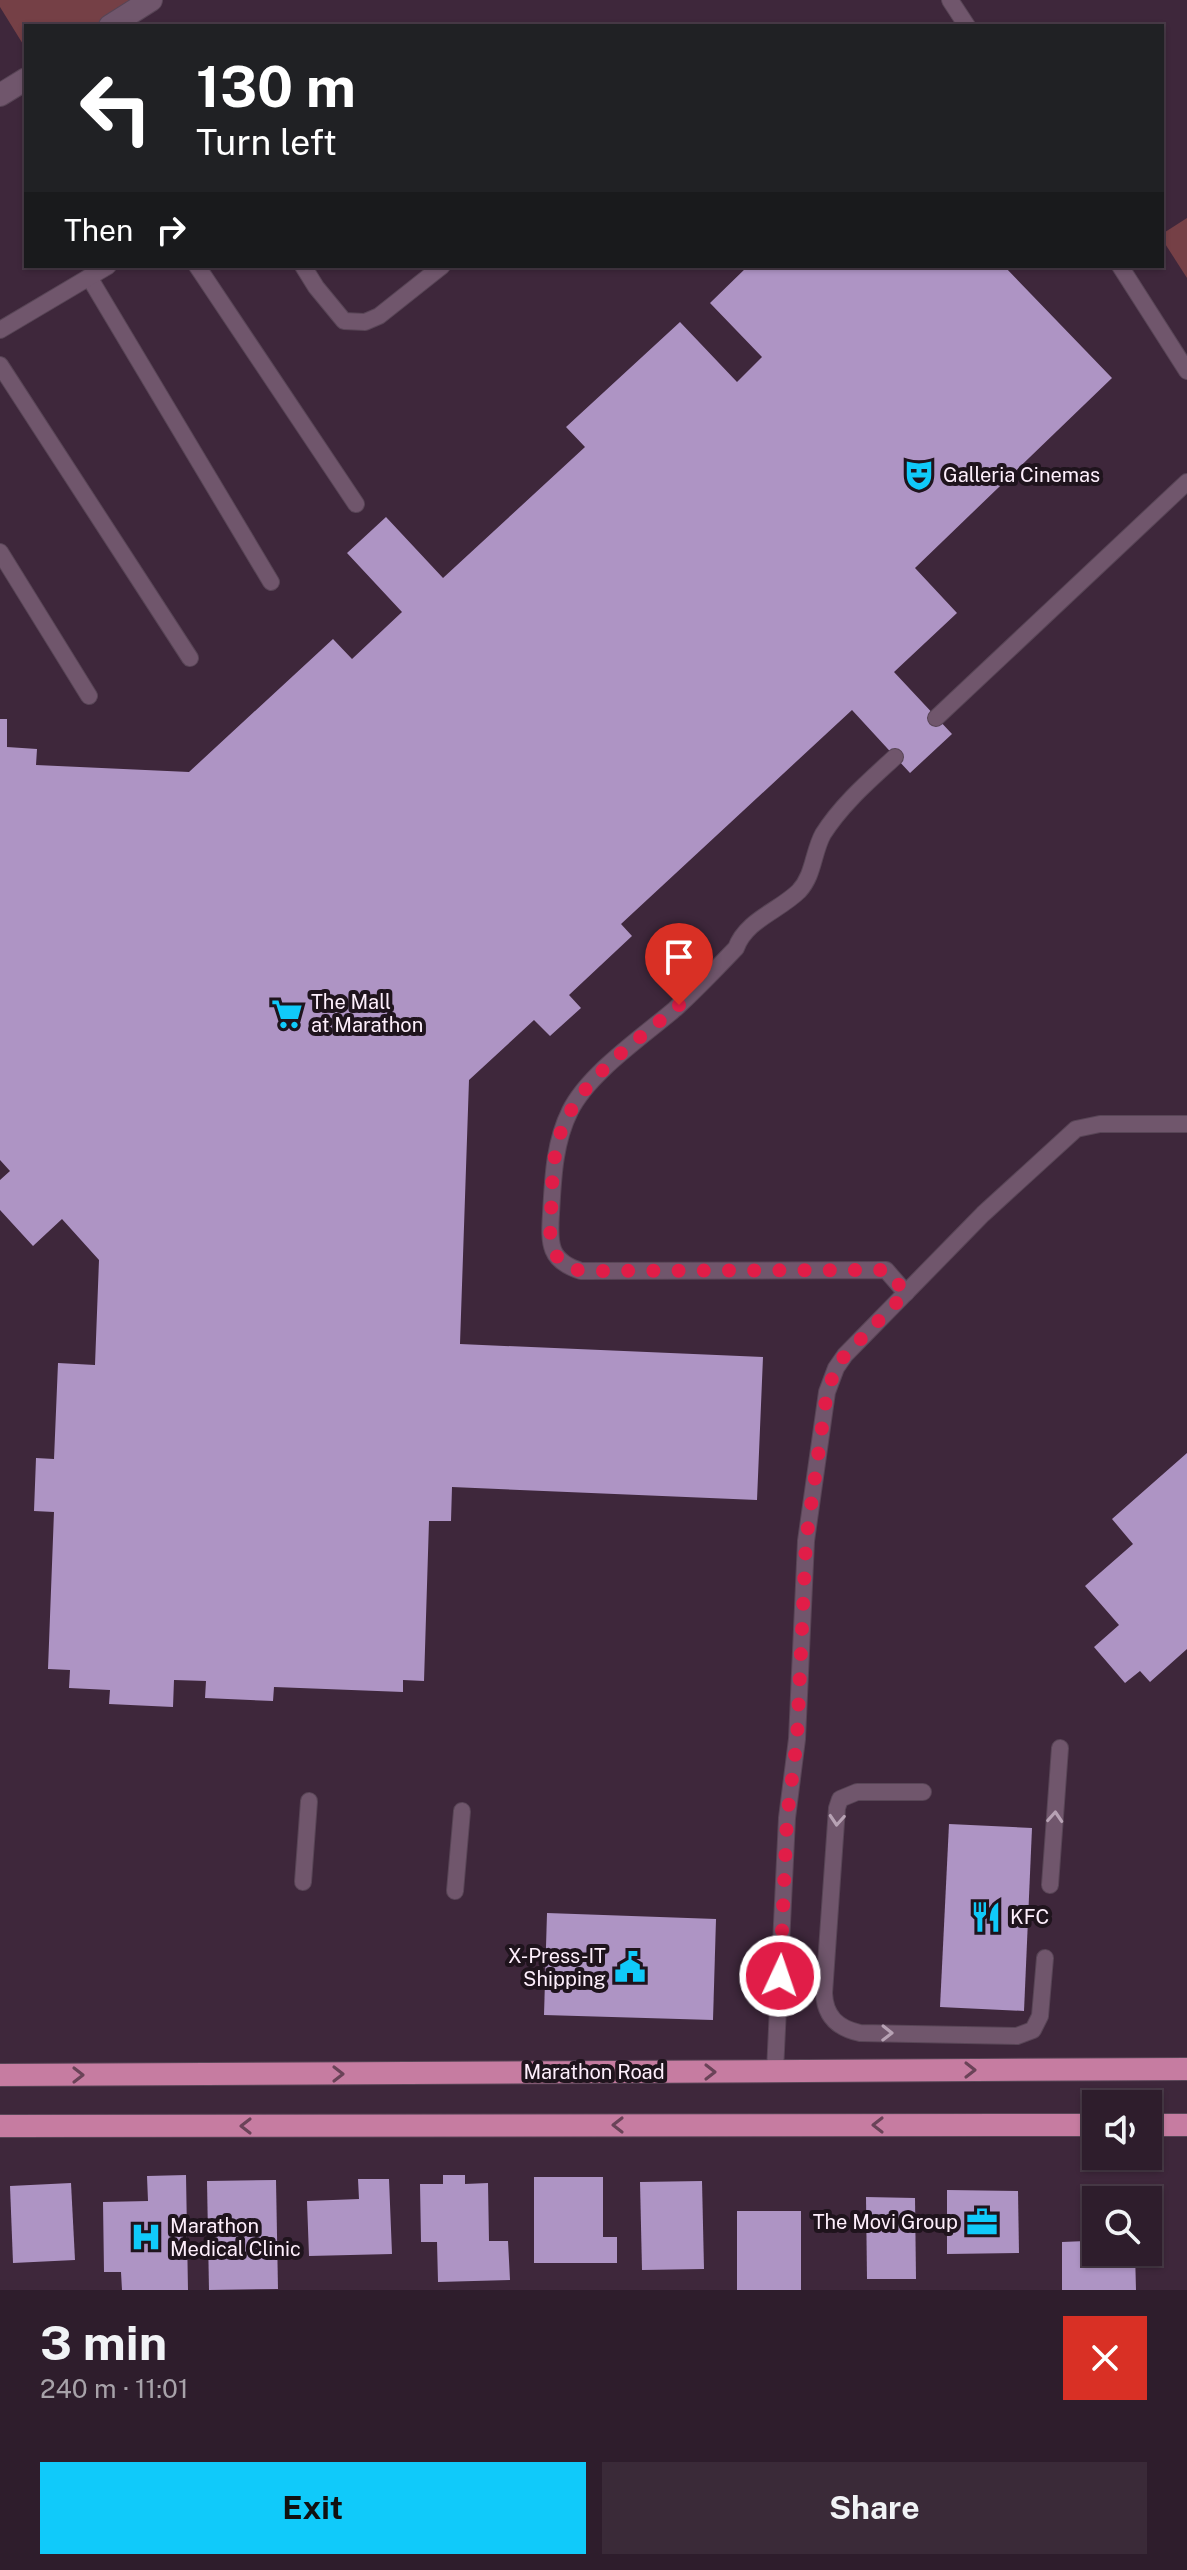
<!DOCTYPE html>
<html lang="en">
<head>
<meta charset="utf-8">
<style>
	:root { --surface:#2e1d2c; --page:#3a2a38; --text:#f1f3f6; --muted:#a7a2a9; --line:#493b48; --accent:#10cafa }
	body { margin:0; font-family:"Public Sans",sans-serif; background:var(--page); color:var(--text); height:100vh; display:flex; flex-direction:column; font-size:30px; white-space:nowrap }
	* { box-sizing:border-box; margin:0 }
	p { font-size:26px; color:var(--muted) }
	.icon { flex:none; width:44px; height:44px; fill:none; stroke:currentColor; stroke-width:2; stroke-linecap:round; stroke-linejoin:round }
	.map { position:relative; height:2290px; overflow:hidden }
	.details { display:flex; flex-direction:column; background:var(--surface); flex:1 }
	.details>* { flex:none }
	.top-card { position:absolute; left:24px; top:24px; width:1140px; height:244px; border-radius:0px; box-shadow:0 2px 6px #0004,0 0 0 2px var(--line); background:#202124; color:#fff; overflow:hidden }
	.controls { position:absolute; left:1082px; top:2090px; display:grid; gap:16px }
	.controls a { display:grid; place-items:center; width:80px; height:80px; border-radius:0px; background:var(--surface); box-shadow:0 2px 6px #0004,0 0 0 2px var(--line); font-size:40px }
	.pin { position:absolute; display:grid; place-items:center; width:68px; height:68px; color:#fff; margin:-82px -34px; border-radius:50% 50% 50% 0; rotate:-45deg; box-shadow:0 0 8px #0007 }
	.pin .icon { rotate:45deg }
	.me { position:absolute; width:88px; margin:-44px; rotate:3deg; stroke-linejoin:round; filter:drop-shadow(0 0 6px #0008) }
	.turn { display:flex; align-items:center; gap:28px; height:168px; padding:0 40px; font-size:36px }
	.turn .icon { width:104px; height:104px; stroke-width:2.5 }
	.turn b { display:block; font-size:56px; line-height:68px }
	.then { display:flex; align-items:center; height:76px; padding:0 40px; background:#0003; gap:16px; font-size:30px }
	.round { display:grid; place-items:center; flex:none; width:84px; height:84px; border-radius:0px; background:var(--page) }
	.headline { display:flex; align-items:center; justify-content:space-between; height:136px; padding:0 40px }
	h1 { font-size:48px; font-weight:700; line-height:60px }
	.cta { display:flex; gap:16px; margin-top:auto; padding:16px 40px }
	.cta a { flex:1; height:92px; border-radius:0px; background:var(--accent); color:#111; font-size:32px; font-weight:700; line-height:92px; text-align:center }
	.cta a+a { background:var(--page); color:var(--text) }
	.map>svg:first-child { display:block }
</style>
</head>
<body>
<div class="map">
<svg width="1187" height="2290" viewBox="0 0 1187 2290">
	<rect width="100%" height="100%" fill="#3e273b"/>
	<!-- green -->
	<g fill="#754046">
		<path d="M 0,0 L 140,0 L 103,26 L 26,26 L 26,49 L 0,7 Z"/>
		<path d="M 1187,218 L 1187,278 L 1162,239 L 1162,234 Z"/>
	</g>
	<!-- building -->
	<g fill="#ae94c4">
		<path d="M 748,266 L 1004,266 L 1112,378 L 915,568 L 957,613 L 894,672 L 952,734 L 910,773 L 852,710 L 621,924 L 632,936 L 569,995 L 581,1008 L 550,1036 L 534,1020 L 469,1080 L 460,1344 L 763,1357 L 757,1500 L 452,1487 L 451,1521 L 429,1521 L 424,1681 L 403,1680 L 403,1692 L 274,1687 L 273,1701 L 205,1698 L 206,1681 L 174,1680 L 173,1707 L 109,1704 L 110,1690 L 69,1688 L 70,1670 L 48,1669 L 54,1512 L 34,1511 L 36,1458 L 54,1459 L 58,1363 L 95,1365 L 99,1260 L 62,1219 L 33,1246 L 0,1210 L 0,1180 L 10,1171 L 0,1160 L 0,719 L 7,719 L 7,747 L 37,749 L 36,765 L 189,772 L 333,639 L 352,659 L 402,612 L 347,553 L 386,517 L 443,578 L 585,447 L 566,427 L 680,322 L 737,382 L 762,357 L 710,303 Z"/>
		<path d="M 1187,1453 L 1187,1649 L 1150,1682 L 1140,1671 L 1125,1683 L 1094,1647 L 1119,1625 L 1085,1586 L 1133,1544 L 1112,1519 Z"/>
		<path d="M 949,1824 L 1032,1828 L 1024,2011 L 940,2007 Z"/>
		<path d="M 547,1913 L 716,1919 L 713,2020 L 544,2015 Z"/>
		<path d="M 186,2175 L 188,2290 L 122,2290 L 121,2272 L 104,2272 L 103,2202 L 148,2201 L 147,2176 Z"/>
		<path d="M 443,2175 L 465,2175 L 465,2184 L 488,2183 L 489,2241 L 508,2241 L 510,2280 L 438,2282 L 437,2242 L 421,2242 L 420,2184 L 443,2184 Z"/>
		<path d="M 534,2177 L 603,2177 L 603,2237 L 617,2237 L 617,2263 L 534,2263 Z"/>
		<path d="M 358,2179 L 389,2179 L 392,2254 L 309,2256 L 307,2201 L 359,2199 Z"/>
		<path d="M 276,2180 L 278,2289 L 209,2290 L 207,2181 Z"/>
		<path d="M 702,2181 L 704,2269 L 642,2270 L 640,2182 Z"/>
		<path d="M 71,2183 L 75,2260 L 13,2263 L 10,2186 Z"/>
		<path d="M 1085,2184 L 1135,2184 L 1135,2200 L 1096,2200 L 1096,2252 L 1135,2252 L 1136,2290 L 1062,2290 L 1062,2242 L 1086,2241 Z"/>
		<path d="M 947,2190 L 1018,2191 L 1019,2253 L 947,2254 Z"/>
		<path d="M 866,2197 L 915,2198 L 916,2279 L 867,2279 Z"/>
		<rect x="737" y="2211" width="64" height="79"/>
	</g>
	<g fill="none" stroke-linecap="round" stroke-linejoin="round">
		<defs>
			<g id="service">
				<path d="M 950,0 L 967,26"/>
				<path d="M 197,266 L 356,504"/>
				<path d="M 303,266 L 316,287 L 344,321 L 365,322 L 379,316 L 442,266"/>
				<path d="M 1120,266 L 1187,371"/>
				<path d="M 89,277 L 271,582"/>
				<path d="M 0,330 L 108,266"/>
				<path d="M 0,365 L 190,658"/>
				<path d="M 0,552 L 89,696"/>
				<path d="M 936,718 L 1187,482"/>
				<path d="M 895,757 C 869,781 842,804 823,834 C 813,852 814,875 799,891 C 779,911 746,920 736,948 C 716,969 696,990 675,1009 C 642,1037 588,1074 570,1111 C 554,1143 553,1179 551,1214 C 549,1244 549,1261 581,1271 L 886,1270 L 906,1293"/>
				<path d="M 923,1792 L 857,1792 L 840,1799 L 837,1808 L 824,1993 C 825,2016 837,2028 860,2033 L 1017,2036 L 1033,2030 L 1040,2016 L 1045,1958"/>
				<path d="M 303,1882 L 309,1801"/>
				<path d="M 1050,1885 L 1060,1748"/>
				<path d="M 455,1891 L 462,1811"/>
				<path d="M 775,2071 L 787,1818 L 797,1739 L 806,1541 L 827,1392 L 836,1368 L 845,1355 L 983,1214 L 1076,1129 L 1100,1124 L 1187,1124"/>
			</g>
			<g id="minor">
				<path d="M 110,26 L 151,0"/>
				<path d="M 0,95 L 26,79"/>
			</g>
			<g id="primary">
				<path d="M 0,2075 L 1187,2069"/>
				<path d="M 1148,2125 L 1187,2125"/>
				<path d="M 0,2126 L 1096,2125"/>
			</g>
		</defs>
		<!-- service casing -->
		<use href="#service" stroke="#584556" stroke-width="18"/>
		<!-- minor casing -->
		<use href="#minor" stroke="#584556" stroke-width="24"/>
		<!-- primary casing -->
		<use href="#primary" stroke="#584556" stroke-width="24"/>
		<!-- service -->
		<use href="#service" stroke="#70566c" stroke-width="16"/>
		<!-- minor -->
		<use href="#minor" stroke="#70566c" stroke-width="22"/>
		<!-- primary -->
		<use href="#primary" stroke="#c67ca1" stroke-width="22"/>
	</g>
	<!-- one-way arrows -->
	<defs><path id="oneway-chevron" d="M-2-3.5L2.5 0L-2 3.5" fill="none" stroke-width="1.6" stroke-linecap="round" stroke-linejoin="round" transform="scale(2)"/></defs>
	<g stroke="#b7a2b4">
		<use href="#oneway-chevron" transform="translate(1055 1817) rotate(-86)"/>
		<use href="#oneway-chevron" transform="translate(837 1820) rotate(94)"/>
		<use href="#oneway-chevron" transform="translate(887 2033) rotate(1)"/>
	</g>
	<g stroke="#6a4358">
		<use href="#oneway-chevron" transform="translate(970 2070)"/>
		<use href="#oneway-chevron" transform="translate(710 2072)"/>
		<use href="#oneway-chevron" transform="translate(338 2074)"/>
		<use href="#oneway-chevron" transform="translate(78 2075)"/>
		<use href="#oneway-chevron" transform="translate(618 2125) rotate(180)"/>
		<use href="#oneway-chevron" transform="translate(878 2125) rotate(180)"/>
		<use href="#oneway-chevron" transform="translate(246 2126) rotate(180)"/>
	</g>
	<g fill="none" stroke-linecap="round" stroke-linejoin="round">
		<!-- route -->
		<path stroke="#e11d48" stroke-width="14" stroke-dasharray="0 25.2" d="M 679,1005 C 635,1043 574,1082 558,1141 C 552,1164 552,1189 551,1214 C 549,1244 549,1261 581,1271 L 886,1270 L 906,1293 L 845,1355 L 836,1368 L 827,1392 L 806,1541 L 797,1739 L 787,1818 L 780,1976"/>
	</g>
	<!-- icons -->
	<defs>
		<symbol id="theatre-bare" viewBox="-9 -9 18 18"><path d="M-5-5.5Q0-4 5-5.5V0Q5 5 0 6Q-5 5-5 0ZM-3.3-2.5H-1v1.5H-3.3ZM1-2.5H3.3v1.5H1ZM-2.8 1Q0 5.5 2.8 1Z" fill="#10cafa" stroke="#1f141d" stroke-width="2.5" paint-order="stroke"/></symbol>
		<symbol id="supermarket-bare" viewBox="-9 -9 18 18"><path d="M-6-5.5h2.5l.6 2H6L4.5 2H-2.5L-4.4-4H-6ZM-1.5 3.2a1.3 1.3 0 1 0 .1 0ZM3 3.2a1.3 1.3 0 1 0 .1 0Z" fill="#10cafa" stroke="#1f141d" stroke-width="2.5" paint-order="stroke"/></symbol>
		<symbol id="restaurant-bare" viewBox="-9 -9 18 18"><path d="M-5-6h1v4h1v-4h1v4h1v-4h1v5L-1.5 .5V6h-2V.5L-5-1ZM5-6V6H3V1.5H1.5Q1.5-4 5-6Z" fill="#10cafa" stroke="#1f141d" stroke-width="2.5" paint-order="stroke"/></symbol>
		<symbol id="civic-bare" viewBox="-9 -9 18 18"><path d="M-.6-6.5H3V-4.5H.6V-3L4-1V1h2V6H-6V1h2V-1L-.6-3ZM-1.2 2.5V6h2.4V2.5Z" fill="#10cafa" stroke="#1f141d" stroke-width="2.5" paint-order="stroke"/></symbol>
		<symbol id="office-bare" viewBox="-9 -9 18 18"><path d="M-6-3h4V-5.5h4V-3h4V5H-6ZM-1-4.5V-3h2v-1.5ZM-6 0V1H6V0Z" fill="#10cafa" stroke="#1f141d" stroke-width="2.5" paint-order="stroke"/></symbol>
		<symbol id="hospital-bare" viewBox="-9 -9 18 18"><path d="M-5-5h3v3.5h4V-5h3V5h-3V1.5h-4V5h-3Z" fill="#10cafa" stroke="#1f141d" stroke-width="2.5" paint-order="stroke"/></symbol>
	</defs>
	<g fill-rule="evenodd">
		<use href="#theatre-bare" x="897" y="453" width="44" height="44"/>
		<use href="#supermarket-bare" x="265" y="992" width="44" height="44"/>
		<use href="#restaurant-bare" x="964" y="1895" width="44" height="44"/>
		<use href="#civic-bare" x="608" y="1945" width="44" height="44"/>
		<use href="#office-bare" x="960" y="2200" width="44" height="44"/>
		<use href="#hospital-bare" x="124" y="2215" width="44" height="44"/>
	</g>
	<g text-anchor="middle" stroke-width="8" stroke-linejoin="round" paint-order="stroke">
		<!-- poi labels -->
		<g font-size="20" fill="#feeffc" stroke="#1f141d" text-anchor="start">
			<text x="943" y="482">Galleria Cinemas</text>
			<text x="311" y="1009">The Mall<tspan x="311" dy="23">at Marathon</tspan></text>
			<text x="1010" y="1924">KFC</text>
			<text x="606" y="1963" text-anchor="end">X-Press-IT<tspan x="606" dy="23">Shipping</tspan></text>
			<text x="958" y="2229" text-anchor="end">The Movi Group</text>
			<text x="170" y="2233">Marathon<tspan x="170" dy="23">Medical Clinic</tspan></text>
		</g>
		<!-- street labels -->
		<g font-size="20" fill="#feeffc" stroke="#1f141d">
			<text x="594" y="2079">Marathon Road</text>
		</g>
	</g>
</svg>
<div class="controls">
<a><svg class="icon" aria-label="sound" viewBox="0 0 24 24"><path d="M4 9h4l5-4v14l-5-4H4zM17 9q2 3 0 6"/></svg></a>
<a><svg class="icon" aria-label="search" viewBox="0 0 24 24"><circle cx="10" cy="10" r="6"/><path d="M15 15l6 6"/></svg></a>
</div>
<div class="pin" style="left:679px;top:1005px;background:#d93025"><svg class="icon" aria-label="arrive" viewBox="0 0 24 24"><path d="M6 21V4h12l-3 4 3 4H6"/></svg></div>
<svg class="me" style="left:780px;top:1976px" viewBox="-20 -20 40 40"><circle r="17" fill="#e11d48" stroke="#fff" stroke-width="3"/><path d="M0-11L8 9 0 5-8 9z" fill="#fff"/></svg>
<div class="top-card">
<div class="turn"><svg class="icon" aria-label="left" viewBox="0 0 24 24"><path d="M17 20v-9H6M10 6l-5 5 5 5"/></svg><div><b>130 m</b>Turn left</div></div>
<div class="then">Then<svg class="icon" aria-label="right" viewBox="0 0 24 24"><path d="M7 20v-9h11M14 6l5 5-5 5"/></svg></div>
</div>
</div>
<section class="details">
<div class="headline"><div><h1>3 min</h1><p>240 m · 11:01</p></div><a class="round" style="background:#d93025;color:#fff"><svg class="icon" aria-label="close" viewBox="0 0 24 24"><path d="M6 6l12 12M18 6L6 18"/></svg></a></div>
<div class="cta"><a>Exit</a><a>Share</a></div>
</section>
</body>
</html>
